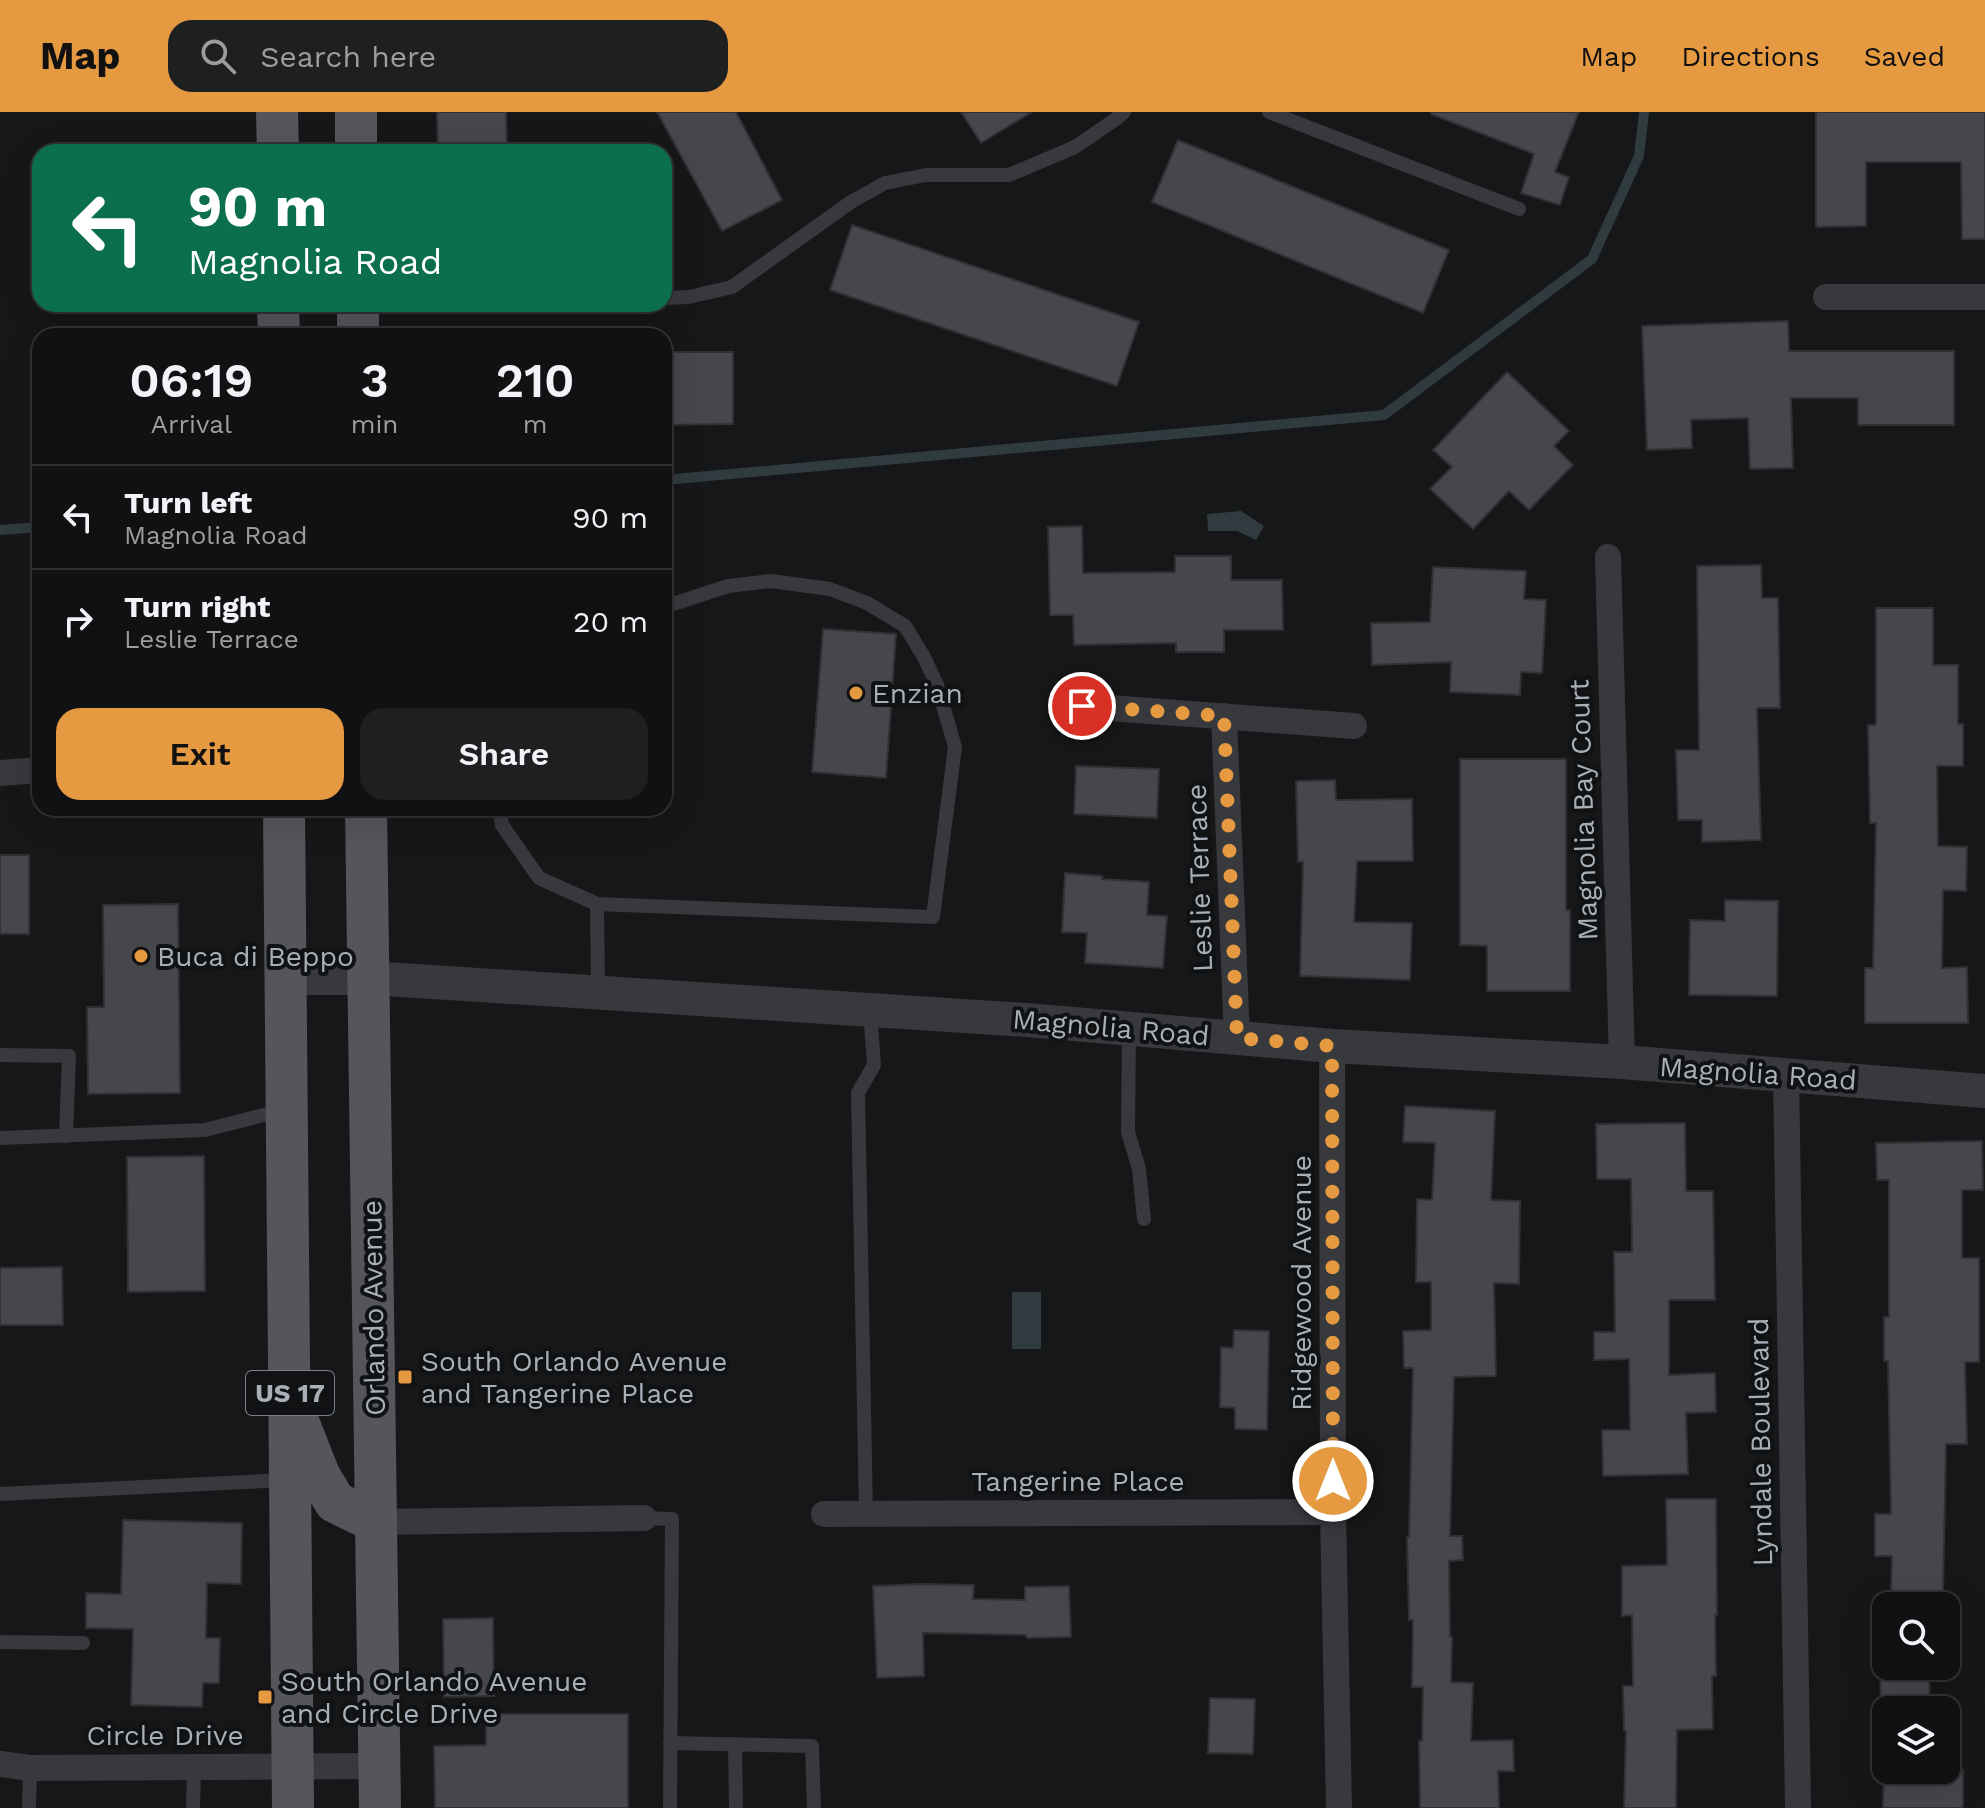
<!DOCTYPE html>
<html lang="en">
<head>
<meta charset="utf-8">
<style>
	:root { --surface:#101112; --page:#1e1f20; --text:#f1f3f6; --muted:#9c9d9f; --line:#303132; --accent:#e59a42 }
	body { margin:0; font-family:"Work Sans",sans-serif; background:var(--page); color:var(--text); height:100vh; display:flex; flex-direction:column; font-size:30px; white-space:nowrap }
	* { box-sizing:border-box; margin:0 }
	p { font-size:26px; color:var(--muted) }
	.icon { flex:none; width:44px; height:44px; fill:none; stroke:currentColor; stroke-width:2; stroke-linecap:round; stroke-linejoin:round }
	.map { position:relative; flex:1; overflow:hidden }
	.panel { position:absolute; left:32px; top:216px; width:640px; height:488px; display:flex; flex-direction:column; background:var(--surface); border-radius:24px; box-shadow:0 8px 32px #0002,0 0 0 2px var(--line) }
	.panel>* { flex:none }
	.guide { position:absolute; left:32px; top:32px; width:640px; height:168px; border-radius:24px; box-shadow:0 8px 32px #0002,0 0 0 2px var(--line); background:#0b6e4f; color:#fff; overflow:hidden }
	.fabs { position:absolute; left:1872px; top:1480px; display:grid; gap:16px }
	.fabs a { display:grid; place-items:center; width:88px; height:88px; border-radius:16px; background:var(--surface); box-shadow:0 8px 32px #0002,0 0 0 2px var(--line); font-size:40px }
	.pin { position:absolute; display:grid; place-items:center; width:68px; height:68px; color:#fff; margin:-34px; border:4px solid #fff; border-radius:50%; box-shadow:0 2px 8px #0007 }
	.me { position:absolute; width:88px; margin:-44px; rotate:0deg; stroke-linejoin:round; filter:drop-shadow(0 0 6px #0008) }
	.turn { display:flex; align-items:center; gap:28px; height:168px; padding:0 24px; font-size:36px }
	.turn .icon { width:104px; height:104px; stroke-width:2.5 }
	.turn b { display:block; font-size:56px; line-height:68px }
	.eta { display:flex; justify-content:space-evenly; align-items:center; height:136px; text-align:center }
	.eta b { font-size:48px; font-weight:600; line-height:56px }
	.primary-button { display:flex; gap:16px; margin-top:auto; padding:16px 24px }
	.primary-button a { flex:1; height:92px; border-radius:24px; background:var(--accent); color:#111; font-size:32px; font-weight:600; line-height:92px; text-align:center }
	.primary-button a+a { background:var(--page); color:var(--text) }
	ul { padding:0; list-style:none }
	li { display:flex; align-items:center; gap:24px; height:104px; padding:0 24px; border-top:2px solid var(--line) }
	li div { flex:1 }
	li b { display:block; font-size:30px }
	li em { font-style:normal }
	header { display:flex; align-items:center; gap:48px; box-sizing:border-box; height:112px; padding:0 40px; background:var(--accent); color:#111 }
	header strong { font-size:38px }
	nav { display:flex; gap:44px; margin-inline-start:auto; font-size:28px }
	.search { width:560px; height:72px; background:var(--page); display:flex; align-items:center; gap:20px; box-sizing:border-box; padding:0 28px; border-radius:24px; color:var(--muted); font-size:30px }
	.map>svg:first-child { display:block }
</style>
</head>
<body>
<header>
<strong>Map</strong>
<div class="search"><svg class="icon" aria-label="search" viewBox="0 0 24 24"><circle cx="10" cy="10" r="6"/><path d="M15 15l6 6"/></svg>Search here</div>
<nav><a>Map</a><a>Directions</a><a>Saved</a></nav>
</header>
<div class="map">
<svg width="1985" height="1696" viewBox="0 0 1985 1696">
	<rect width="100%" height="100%" fill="#161718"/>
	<!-- water -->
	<g fill="#303b40">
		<path d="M 1241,399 L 1264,414 L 1256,428 L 1237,419 L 1208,419 L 1207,402 Z"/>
		<rect x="1012" y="1180" width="29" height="57"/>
	</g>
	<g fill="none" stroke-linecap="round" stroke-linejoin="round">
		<!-- stream -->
		<g stroke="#303b40" stroke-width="10">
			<path d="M 664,368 L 1384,303 L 1592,147 L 1639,44 L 1644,0"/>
			<path d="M 0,418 L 40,415"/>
		</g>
	</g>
	<!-- building -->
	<g fill="#45474b" stroke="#303134" stroke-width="2">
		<path d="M 437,0 L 506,0 L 507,40 L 438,40 Z"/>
		<path d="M 657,0 L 736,0 L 782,88 L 722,119 Z"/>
		<path d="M 961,0 L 1032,0 L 981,31 Z"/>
		<path d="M 1431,0 L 1579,0 L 1555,60 L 1569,65 L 1560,93 L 1521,81 L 1534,42 L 1431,2 Z"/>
		<path d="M 1816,0 L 1985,0 L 1985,127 L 1962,127 L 1961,50 L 1866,50 L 1866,114 L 1816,115 Z"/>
		<path d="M 1178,28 L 1449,138 L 1423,201 L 1152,90 Z"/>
		<path d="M 852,113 L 1139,210 L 1117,274 L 830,178 Z"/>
		<path d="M 1788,209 L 1789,239 L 1954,239 L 1954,313 L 1858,313 L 1858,286 L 1791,286 L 1793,356 L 1750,357 L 1748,306 L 1691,308 L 1692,336 L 1647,338 L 1642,214 Z"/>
		<path d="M 664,240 L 733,240 L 733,312 L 664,313 Z"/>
		<path d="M 1507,260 L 1569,319 L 1554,334 L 1573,353 L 1529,398 L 1509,379 L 1473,417 L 1430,377 L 1452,355 L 1433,338 Z"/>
		<path d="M 1082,414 L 1083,461 L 1175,460 L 1175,444 L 1231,444 L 1231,468 L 1282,468 L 1283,518 L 1224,518 L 1224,540 L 1176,540 L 1176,531 L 1074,533 L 1073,503 L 1050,503 L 1048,415 Z"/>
		<path d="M 1761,453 L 1762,486 L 1778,486 L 1780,596 L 1757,596 L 1761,728 L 1702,730 L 1702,708 L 1678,708 L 1676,638 L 1699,638 L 1697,454 Z"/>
		<path d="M 1433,455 L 1526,459 L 1524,487 L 1546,488 L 1542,561 L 1521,560 L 1520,583 L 1450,580 L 1451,550 L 1372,553 L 1371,511 L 1430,510 Z"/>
		<path d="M 1876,496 L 1933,496 L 1933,553 L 1958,553 L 1958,612 L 1963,612 L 1963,654 L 1937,654 L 1938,734 L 1967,735 L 1966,779 L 1943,778 L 1942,856 L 1967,855 L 1968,911 L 1865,911 L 1865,856 L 1873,856 L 1876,711 L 1870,711 L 1868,613 L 1876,613 Z"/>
		<path d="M 823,517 L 896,522 L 886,666 L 812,660 Z"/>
		<path d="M 1460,647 L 1566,647 L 1566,798 L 1570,798 L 1570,879 L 1487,879 L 1487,834 L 1460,833 Z"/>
		<path d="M 1076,654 L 1159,657 L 1157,706 L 1074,702 Z"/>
		<path d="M 1335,668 L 1336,688 L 1412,687 L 1413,749 L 1357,749 L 1354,810 L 1412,811 L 1410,868 L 1300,864 L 1303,750 L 1298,750 L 1296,669 Z"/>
		<rect x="0" y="743" width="29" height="79"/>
		<path d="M 1065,761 L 1102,764 L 1102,767 L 1149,770 L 1147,803 L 1167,804 L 1163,856 L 1085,851 L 1087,821 L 1062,820 Z"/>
		<path d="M 1725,788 L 1778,789 L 1777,884 L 1689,883 L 1690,808 L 1725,809 Z"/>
		<path d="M 178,792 L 180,981 L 88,982 L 87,895 L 104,895 L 103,793 Z"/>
		<path d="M 1405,994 L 1495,999 L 1491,1088 L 1520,1089 L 1519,1172 L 1494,1171 L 1496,1264 L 1454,1265 L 1450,1424 L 1462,1424 L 1463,1448 L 1449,1449 L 1450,1525 L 1452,1525 L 1451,1570 L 1473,1571 L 1471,1629 L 1513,1628 L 1514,1659 L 1498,1659 L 1499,1696 L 1420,1696 L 1419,1629 L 1422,1629 L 1423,1575 L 1412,1575 L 1413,1508 L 1409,1508 L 1407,1425 L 1409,1425 L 1413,1256 L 1404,1256 L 1403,1219 L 1431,1218 L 1431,1170 L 1416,1170 L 1417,1087 L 1432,1088 L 1435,1031 L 1403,1030 Z"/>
		<path d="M 1685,1011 L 1686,1079 L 1713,1079 L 1715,1188 L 1669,1188 L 1669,1263 L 1715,1261 L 1716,1300 L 1686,1301 L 1688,1362 L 1603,1364 L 1602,1318 L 1630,1318 L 1629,1247 L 1594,1248 L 1594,1220 L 1615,1220 L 1614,1140 L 1632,1140 L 1631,1067 L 1597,1067 L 1596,1012 Z"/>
		<path d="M 1982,1029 L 1983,1078 L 1962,1078 L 1962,1146 L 1979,1146 L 1979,1250 L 1965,1250 L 1967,1332 L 1946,1332 L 1943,1481 L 1891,1481 L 1892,1444 L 1875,1444 L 1875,1402 L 1891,1402 L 1888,1249 L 1884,1249 L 1884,1205 L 1889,1205 L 1889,1068 L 1877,1068 L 1876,1031 Z"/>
		<path d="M 204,1044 L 205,1179 L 128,1180 L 127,1045 Z"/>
		<path d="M 62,1155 L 63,1213 L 0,1213 L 0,1156 Z"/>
		<path d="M 1234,1218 L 1269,1219 L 1267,1318 L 1235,1317 L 1235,1296 L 1220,1295 L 1221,1235 L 1233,1236 Z"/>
		<path d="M 1666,1387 L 1716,1387 L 1717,1503 L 1715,1503 L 1716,1564 L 1712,1564 L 1713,1617 L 1677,1618 L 1676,1696 L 1624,1696 L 1626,1619 L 1624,1619 L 1623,1574 L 1633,1574 L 1632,1503 L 1622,1504 L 1622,1454 L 1667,1453 Z"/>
		<path d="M 123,1408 L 242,1411 L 241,1472 L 207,1471 L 206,1526 L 220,1526 L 219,1571 L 203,1571 L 202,1595 L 131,1593 L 133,1517 L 86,1516 L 86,1481 L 121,1482 Z"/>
		<path d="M 921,1472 L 974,1473 L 973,1487 L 1025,1488 L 1025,1475 L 1069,1474 L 1071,1525 L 1027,1526 L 1026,1523 L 923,1521 L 924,1564 L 877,1566 L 873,1474 Z"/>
		<path d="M 493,1506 L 494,1584 L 444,1585 L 443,1507 Z"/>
		<path d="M 1880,1554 L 1929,1554 L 1930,1598 L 1881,1598 Z"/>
		<path d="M 1210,1586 L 1255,1587 L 1253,1642 L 1208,1641 Z"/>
		<path d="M 486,1602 L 628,1602 L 628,1696 L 435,1696 L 434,1634 L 486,1633 Z"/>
		<path d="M 1884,1658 L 1963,1658 L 1963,1696 L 1883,1696 Z"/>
	</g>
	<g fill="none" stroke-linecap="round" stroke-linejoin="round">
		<!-- service -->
		<g stroke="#38393d" stroke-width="14">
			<path d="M 1269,0 L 1519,97"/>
			<path d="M 664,186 L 689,185 L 732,175 L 851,90 L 885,71 L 926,63 L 1009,63 L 1075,35 L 1116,7 L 1124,0"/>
			<path d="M 499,696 L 502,713 L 539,766 L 597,792 L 933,805 L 955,635 L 937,573 L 924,545 L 905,514 L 867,491 L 830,477 L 771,469 L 728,474 L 664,495"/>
			<path d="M 597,792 L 598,880"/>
			<path d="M 1129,917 L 1128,1020 L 1139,1057 L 1144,1107"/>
			<path d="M 0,943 L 69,944 L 66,1024"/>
			<path d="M 0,1026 L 205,1018 L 283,998"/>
			<path d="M 0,1382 L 286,1368"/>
			<path d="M 866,1402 L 858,981 L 874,953 L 870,899"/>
			<path d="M 644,1406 L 672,1407 L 670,1696"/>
			<path d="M 0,1530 L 83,1531"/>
			<path d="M 670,1631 L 812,1634 L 814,1696"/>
			<path d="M 735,1632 L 736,1696"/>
			<path d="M 29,1696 L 30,1656"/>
			<path d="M 193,1696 L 194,1655"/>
		</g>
		<!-- minor -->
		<g stroke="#38393d" stroke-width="26">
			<path d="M 1826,185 L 1985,185"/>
			<path d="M 1608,445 L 1622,950"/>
			<path d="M 1082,594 L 1354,614"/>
			<path d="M 1224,604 L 1237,926"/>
			<path d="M 0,661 L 40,658"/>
			<path d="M 1332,934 L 1333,1400 L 1339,1696"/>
			<path d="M 1786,963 L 1798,1696"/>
			<path d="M 824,1402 L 1333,1400"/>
			<path d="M 376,1410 L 644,1406"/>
			<path d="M 0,1652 L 30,1656 L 379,1654"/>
		</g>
		<!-- tertiary -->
		<path stroke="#38393d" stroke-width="34" d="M 285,866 L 370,866 L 1027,908 L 1332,934 L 1622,950 L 1985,979"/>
		<!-- primary -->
		<g stroke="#54565c" stroke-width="42">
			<path d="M 277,0 L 278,40"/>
			<path d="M 356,0 L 356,40"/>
			<path d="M 278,192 L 279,224"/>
			<path d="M 358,192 L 358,224"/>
			<path d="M 284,696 L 293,1696"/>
			<path d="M 366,696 L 380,1696"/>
			<path d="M 299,1312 L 319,1363 L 335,1390 L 376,1410"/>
		</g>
	</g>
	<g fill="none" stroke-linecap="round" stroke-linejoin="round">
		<!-- route -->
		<path stroke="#e59a42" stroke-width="14" stroke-dasharray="0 25.2" d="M 1082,594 L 1224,604 L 1237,926 L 1332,934 L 1333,1369"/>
	</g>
	<!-- markers -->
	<g fill="#e59a42" stroke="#111213" stroke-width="3">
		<circle cx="856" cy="581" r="8"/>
		<circle cx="141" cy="844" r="8"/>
		<rect x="397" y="1257" width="16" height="16" rx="4"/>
		<rect x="257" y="1577" width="16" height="16" rx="4"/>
	</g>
	<g text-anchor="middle" stroke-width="8" stroke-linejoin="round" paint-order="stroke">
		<!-- shield labels -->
		<rect fill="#111213" stroke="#7b8086" stroke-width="2" x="246" y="1259" width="88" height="44" rx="6"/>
		<g font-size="26" font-weight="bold" fill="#a9afb7">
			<text x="290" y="1290">US 17</text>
		</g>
		<!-- poi labels -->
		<g font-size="28" fill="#a9afb7" stroke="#111213" text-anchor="start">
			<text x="872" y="591">Enzian</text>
			<text x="157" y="854">Buca di Beppo</text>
			<text x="421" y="1259">South Orlando Avenue<tspan x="421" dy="32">and Tangerine Place</tspan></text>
			<text x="281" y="1579">South Orlando Avenue<tspan x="281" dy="32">and Circle Drive</tspan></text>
		</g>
		<!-- street labels -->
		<g font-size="28" fill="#a9afb7" stroke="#111213">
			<text transform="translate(1583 698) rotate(-92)" y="10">Magnolia Bay Court</text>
			<text transform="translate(1199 766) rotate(-92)" y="10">Leslie Terrace</text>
			<text transform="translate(1111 915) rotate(5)" y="10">Magnolia Road</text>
			<text transform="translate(1758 961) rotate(4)" y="10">Magnolia Road</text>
			<text transform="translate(1301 1171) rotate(-90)" y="10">Ridgewood Avenue</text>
			<text transform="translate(373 1196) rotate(-91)" y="10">Orlando Avenue</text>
			<text transform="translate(1760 1330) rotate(-91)" y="10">Lyndale Boulevard</text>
			<text x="1078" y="1379">Tangerine Place</text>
			<text x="165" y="1633">Circle Drive</text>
		</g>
	</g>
</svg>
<div class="fabs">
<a><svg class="icon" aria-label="search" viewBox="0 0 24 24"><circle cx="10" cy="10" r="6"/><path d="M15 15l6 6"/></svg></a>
<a><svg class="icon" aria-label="layers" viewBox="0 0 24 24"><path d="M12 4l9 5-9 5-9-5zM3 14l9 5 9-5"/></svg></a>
</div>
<div class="pin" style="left:1082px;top:594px;background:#d93025"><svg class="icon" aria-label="arrive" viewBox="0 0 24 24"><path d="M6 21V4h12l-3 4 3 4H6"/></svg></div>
<svg class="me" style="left:1333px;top:1369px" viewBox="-20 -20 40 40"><circle r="17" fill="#e59a42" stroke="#fff" stroke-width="3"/><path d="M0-11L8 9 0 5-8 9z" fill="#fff"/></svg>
<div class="guide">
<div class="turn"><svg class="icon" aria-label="left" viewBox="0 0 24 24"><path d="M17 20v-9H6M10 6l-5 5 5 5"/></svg><div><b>90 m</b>Magnolia Road</div></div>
</div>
<section class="panel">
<div class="eta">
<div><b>06:19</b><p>Arrival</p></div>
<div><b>3</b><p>min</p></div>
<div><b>210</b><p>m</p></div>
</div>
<ul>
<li><svg class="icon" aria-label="left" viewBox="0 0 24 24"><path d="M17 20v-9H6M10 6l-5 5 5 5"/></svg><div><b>Turn left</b><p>Magnolia Road</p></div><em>90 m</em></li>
<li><svg class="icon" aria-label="right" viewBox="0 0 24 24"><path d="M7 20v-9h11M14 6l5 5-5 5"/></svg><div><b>Turn right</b><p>Leslie Terrace</p></div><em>20 m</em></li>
</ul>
<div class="primary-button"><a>Exit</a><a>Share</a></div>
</section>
</div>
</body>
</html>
